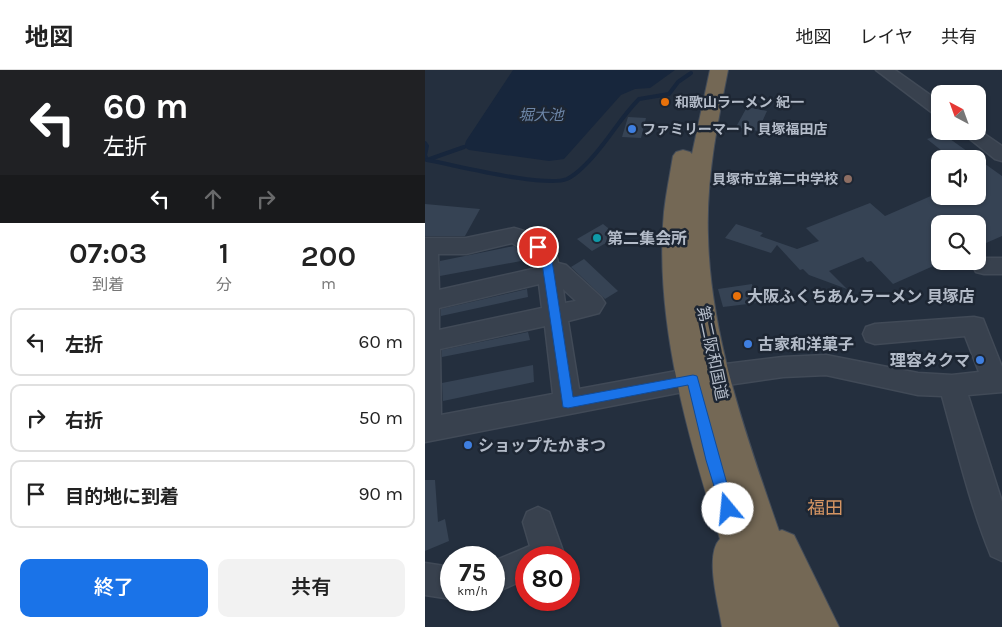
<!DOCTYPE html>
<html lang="ja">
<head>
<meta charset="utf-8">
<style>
	:root { --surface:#fff; --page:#f2f2f2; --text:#222; --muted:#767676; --line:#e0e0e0; --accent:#1a73e8 }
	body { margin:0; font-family:Karla,"Noto Sans JP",sans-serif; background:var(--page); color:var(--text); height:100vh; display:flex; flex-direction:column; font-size:19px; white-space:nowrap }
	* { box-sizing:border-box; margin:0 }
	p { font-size:16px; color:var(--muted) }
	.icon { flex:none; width:28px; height:28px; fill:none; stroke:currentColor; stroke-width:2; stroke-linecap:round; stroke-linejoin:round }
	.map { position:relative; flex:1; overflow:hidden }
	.drawer { display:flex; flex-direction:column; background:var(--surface); width:425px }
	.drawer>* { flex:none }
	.banner { background:#202124; color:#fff; overflow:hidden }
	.needle { width:32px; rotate:319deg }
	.buttons { position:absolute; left:506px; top:15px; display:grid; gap:10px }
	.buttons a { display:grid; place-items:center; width:55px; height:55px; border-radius:10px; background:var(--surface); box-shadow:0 1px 4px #0004; font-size:25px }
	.speed { position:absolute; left:15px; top:476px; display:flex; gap:10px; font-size:25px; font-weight:700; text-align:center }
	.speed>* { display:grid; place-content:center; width:65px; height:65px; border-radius:50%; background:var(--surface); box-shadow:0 1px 4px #0004; line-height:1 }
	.speed small { font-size:12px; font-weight:400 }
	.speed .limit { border:8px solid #d22; background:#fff; color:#111 }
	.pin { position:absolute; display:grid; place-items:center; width:42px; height:42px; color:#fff; margin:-21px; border:2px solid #fff; border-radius:50%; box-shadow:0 1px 5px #0007 }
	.me { position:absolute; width:55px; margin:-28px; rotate:343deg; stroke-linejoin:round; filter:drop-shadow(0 0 4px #0008) }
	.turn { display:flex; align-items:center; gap:18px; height:105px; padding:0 20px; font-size:22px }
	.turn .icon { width:65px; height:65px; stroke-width:2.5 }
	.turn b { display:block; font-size:35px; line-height:42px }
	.lanes { display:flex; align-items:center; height:48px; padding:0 20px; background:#0003; justify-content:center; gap:25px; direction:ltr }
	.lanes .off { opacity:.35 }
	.eta { display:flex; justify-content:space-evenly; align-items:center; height:85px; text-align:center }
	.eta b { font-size:30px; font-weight:600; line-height:35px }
	.cta { display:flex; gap:10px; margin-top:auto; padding:10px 20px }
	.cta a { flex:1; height:58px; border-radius:10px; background:var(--accent); color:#fff; font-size:20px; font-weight:600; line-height:58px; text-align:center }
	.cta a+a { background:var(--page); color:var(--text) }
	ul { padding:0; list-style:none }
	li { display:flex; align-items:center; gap:15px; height:68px; margin:0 10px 8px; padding:0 10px; border:2px solid var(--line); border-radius:10px }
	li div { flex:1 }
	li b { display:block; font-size:19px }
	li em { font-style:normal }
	header { display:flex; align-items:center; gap:30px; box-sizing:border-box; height:70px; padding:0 25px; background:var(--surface); border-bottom:1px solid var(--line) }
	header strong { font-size:24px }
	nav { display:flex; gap:28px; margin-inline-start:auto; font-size:18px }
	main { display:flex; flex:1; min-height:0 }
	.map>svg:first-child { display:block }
</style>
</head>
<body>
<header>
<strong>地図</strong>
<nav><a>地図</a><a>レイヤ</a><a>共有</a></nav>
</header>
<main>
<section class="drawer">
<div class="banner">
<div class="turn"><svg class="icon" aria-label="left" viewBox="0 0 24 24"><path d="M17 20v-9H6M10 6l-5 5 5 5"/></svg><div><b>60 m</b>左折</div></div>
<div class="lanes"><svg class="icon" aria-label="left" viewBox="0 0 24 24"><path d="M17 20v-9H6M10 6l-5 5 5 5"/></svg><svg class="icon off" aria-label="ahead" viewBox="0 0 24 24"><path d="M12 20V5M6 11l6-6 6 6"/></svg><svg class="icon off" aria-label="right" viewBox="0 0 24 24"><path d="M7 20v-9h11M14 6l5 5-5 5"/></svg></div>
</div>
<div class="eta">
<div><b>07:03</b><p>到着</p></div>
<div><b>1</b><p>分</p></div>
<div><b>200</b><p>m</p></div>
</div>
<ul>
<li><svg class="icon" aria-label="left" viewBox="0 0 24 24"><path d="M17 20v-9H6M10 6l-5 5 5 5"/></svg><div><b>左折</b></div><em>60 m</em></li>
<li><svg class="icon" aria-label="right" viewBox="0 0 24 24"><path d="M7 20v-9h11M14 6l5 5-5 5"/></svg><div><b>右折</b></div><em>50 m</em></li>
<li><svg class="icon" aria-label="arrive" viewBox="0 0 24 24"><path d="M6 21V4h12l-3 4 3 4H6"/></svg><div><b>目的地に到着</b></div><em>90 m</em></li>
</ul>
<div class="cta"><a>終了</a><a>共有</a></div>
</section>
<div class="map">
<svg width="577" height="557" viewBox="0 0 577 557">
	<rect width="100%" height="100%" fill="#242f3e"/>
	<!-- water -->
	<path fill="#17263c" d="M 88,0 L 250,0 L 225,18 L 210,19 L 196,25 L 139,89 L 124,91 L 44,80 L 39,77 L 41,71 Z"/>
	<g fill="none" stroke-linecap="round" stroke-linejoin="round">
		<!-- stream -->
		<g stroke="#17263c" stroke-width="4">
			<path d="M 0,73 L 2,76 L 0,85 L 2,90 L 39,77"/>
			<path d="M 2,90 C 30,95 119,118 142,109 C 148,106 153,102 158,97 C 180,77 193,50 214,29 L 244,24 L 253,12 L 266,3"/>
		</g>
	</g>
	<!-- building -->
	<g fill="#364354">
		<path d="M 322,37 L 342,41 L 333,61 L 311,57 Z"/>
		<path d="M 203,47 L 221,48 L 216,68 L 197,67 Z"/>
		<path d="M 518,64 L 577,106 L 577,166 L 552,177 L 552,154 L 515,154 L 515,193 L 468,214 L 446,191 L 442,192 L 438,187 L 404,201 L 422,219 L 384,205 L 378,199 L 375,200 L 352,175 L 346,183 L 300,168 L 311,154 L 338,163 L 335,166 L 372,179 L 394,171 L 381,158 L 445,133 L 460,146 L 515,122 L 515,126 L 552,126 L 552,89 L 527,89 L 502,69 Z"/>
		<path d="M 0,134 L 55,139 L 40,166 L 0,166 Z"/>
		<path d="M 178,154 L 193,166 L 167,181 L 152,169 Z"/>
		<path d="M 89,176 L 95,180 L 96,191 L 15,206 L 15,191 Z"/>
		<path d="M 159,189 L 193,221 L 180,229 L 146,197 Z"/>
		<path d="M 327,214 L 331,233 L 298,237 L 293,219 Z"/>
		<path d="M 102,219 L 103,227 L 16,246 L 16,239 Z"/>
		<path d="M 103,262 L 105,270 L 17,287 L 17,280 Z"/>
		<path d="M 108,295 L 109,312 L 18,331 L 17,313 Z"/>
		<path d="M 0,410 L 10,410 L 13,452 L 20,449 L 24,471 L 0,481 Z"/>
	</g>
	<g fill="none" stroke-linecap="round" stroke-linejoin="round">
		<defs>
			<g id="minor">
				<path d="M 451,0 L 470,0 L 515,32 L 515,45 L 509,44 Z"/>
				<path d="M 552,59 L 577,76 L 577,91 L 570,89 L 535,61 L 552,61 Z"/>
				<path d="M 89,158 C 108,163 130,172 133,193 L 141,195 L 176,227 L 180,233 L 174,243 L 143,251 L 154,319 L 268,298 L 358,287 L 401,285 L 493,303 L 527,305 L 554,302 L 540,266 L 450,274 L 441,271 L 438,264 L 441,257 L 450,254 L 549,247 L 558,249 L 577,297 L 577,322 L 543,325 L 577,432 L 577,491 L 566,486 C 545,435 532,380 517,326 L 493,325 L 401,305 L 358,307 L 268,320 L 0,372 L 0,168 L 41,168 ZM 87,173 L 110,187 L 112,198 L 14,220 L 13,184 L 41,184 ZM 114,214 L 117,238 L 14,260 L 14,238 ZM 138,219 L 151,231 L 140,233 ZM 120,256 L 128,324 L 16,345 L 15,279 Z"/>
				<path d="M 559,188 L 577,188 L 577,204 L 559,204 L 551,202 L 548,196 L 551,191 Z"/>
				<path d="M 113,437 L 124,442 L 139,484 L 137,488 L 101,488 L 101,509 L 69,523 L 69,491 L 105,476 L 98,452 L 102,442 Z"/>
				<path d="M 0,493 L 26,497 L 26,529 L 0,525 Z"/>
			</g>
			<path id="highway" d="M 285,0 L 303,0 C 292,55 281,110 283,166 C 285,265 322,368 354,461 L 357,460 L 369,465 L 414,557 L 297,557 C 294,536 279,485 295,469 C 263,367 229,250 239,142 C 241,123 245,105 248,86 L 251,82 L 258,80 L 265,82 L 267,84 Z"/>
		</defs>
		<!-- minor casing -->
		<use href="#minor" stroke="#414a57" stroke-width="3"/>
		<!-- highway casing -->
		<use href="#highway" stroke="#434c59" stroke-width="2"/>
		<!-- minor -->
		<use href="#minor" fill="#38414e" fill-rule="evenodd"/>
		<!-- highway -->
		<use href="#highway" fill="#746855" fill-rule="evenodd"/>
	</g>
	<!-- route -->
	<path fill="#1a73e8" stroke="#114b97" d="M 113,173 L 117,174 L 126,184 L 148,327 L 268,305 L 272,306 L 309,439 L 307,443 L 303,445 L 298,443 L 296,439 L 281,390 L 263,315 L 143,338 L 138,337 L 116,186 L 108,177 Z"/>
	<!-- markers -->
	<g fill="#e8710a" stroke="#1d2633" stroke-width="2">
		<circle cx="240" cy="32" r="5"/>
		<circle cx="312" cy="226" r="5"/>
	</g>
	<g fill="#3f7fe0" stroke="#1d2633" stroke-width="2">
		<circle cx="207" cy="59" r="5"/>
		<circle cx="323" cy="274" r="5"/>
		<circle cx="555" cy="290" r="5"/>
		<circle cx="43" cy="375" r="5"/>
	</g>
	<circle fill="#8d6e63" stroke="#1d2633" stroke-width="2" cx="423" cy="109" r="5"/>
	<circle fill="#0f9aa8" stroke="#1d2633" stroke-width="2" cx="172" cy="168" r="5"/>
	<g text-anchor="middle" stroke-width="5" stroke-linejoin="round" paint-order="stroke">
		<!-- far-poi labels -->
		<g font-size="14" font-weight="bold" fill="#b4bcc9" stroke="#1d2633" text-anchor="start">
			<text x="250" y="37">和歌山ラーメン 紀一</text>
			<text x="217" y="64">ファミリーマート 貝塚福田店</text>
			<text x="413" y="114" text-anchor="end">貝塚市立第二中学校</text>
		</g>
		<!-- far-water labels -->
		<g font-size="15" font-style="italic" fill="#6d86a8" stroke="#1d2633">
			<text x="116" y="50">堀大池</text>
		</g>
		<!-- poi labels -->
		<g font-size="16" font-weight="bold" fill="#b4bcc9" stroke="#1d2633" text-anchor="start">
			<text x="182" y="174">第二集会所</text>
			<text x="322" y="232">大阪ふくちあんラーメン 貝塚店</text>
			<text x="333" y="280">古家和洋菓子</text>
			<text x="545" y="296" text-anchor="end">理容タクマ</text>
			<text x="53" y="381">ショップたかまつ</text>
		</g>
		<!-- street labels -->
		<g font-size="16" fill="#b4bcc9" stroke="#1d2633">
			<text transform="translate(288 283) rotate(78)" y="6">第二阪和国道</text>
		</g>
		<!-- neighbourhood labels -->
		<g font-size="18" fill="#d59563" stroke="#1d2633">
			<text x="400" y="444">福田</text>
		</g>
	</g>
</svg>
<div class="buttons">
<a><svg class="needle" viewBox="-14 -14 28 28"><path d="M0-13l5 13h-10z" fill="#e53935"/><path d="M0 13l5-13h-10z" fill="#767676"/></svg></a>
<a><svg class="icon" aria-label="sound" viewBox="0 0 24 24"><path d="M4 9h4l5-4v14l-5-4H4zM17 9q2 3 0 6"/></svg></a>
<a><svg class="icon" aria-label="search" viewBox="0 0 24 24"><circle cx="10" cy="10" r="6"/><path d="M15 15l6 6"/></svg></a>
</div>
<div class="speed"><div>75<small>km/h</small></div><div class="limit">80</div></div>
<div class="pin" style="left:113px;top:177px;background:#d93025"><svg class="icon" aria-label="arrive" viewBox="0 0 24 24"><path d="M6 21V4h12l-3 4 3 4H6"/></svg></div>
<svg class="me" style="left:303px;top:439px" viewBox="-20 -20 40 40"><circle r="19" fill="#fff"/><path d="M0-13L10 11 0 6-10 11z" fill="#1a73e8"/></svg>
</div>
</main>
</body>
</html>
